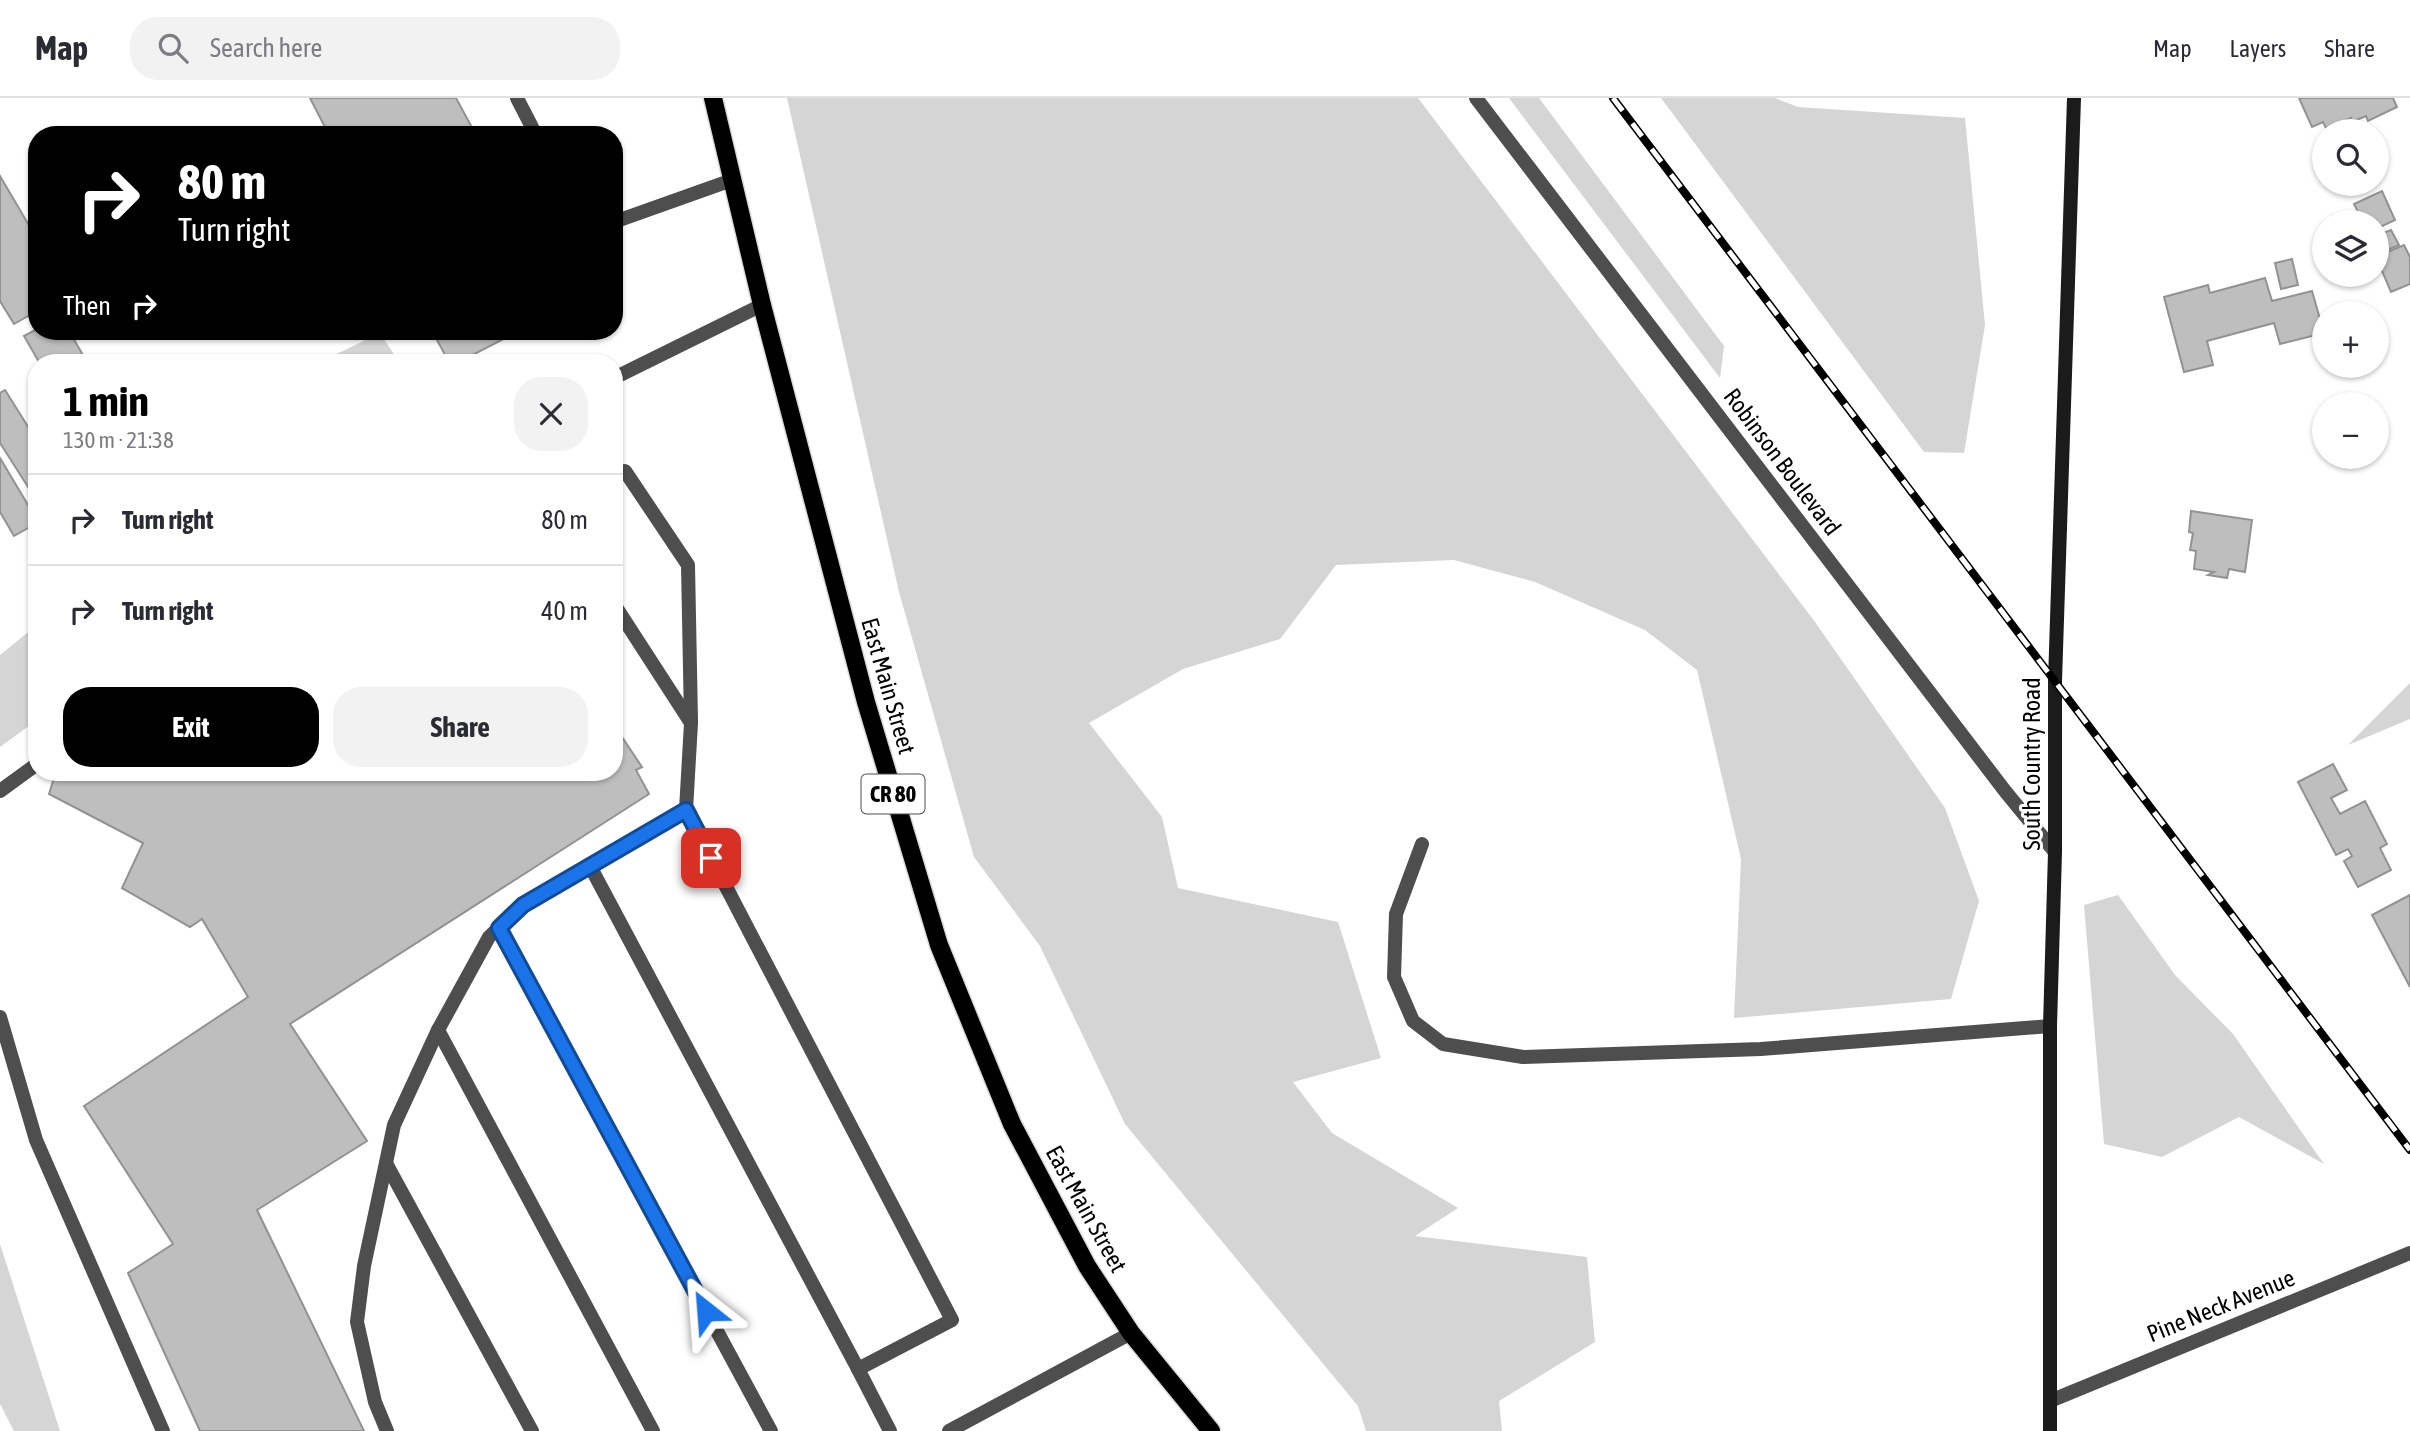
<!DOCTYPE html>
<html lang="en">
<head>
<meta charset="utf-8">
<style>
	:root { --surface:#fff; --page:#f2f2f3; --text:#2b2b33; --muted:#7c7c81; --line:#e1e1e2; --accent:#000 }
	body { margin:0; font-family:"Asap Condensed",sans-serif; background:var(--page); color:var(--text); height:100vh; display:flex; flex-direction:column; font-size:26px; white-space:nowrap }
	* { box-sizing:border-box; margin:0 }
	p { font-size:23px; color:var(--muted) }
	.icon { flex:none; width:38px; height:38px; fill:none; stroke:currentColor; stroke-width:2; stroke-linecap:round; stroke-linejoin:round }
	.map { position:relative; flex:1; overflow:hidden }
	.drawer { position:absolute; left:28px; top:256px; width:595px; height:427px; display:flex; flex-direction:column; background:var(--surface); border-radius:28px; box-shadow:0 2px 5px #0004 }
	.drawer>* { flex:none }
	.hud { position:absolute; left:28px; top:28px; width:595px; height:214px; border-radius:28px; box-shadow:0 2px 5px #0004; background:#000; color:#fff; overflow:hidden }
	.fabs { position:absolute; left:2312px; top:21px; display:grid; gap:14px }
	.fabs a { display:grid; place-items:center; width:77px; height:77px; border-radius:50%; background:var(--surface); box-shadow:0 2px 5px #0004; font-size:35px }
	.pin { position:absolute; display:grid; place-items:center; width:60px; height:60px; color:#fff; margin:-30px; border-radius:14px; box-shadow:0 4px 10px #0006 }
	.me { position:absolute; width:77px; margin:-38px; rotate:332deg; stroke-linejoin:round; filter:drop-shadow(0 0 5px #0008) }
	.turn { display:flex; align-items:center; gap:24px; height:147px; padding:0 35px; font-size:32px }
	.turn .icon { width:91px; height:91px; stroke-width:2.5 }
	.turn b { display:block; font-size:49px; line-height:60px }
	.then { display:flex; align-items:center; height:66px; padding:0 35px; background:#0003; gap:14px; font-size:26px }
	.round { display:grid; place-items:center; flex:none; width:74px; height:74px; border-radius:28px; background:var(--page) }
	.head { display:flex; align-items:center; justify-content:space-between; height:119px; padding:0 35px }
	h1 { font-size:42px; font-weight:700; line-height:52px; color:var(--accent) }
	.primary-button { display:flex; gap:14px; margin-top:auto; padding:14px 35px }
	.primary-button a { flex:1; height:80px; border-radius:28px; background:var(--accent); color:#fff; font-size:28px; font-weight:700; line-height:80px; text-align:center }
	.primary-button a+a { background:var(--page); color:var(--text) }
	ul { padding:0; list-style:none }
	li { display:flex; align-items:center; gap:21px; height:91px; padding:0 35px; border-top:2px solid var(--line) }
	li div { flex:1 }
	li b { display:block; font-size:26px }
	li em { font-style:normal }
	header { display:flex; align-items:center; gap:42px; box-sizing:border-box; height:98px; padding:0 35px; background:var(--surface); border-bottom:2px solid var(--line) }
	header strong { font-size:33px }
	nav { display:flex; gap:38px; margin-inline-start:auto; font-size:24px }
	.search { width:490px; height:63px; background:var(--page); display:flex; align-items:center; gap:18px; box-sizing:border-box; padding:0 24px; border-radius:28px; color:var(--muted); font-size:26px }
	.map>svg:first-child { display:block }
</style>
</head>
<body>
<header>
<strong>Map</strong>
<div class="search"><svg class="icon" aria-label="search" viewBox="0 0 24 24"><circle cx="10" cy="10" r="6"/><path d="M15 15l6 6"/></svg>Search here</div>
<nav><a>Map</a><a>Layers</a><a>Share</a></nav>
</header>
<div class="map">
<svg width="2410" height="1333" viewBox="0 0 2410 1333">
	<rect width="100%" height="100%" fill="#fff"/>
	<!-- green -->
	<g fill="#d5d5d5">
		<path d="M 787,0 L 1418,0 L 1815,524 L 1945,710 L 1979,803 L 1951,901 L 1734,920 L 1741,761 L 1697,572 L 1645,532 L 1535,484 L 1454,462 L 1336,467 L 1280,541 L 1183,571 L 1089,625 L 1162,719 L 1178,790 L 1338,824 L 1381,960 L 1293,984 L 1332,1035 L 1458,1110 L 1415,1138 L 1587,1159 L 1595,1244 L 1499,1303 L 1502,1333 L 1366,1333 L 1358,1308 L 1125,1026 L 1040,848 L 974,759 L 899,494 Z"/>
		<path d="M 1509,0 L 1539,0 L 1724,248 L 1720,280 Z"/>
		<path d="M 1661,0 L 1775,0 L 1798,9 L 1965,20 L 1985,227 L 1964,355 L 1924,354 Z"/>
		<path d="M 380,235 L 399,264 L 320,264 Z"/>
		<path d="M 37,527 L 37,622 L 0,649 L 0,557 Z"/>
		<path d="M 2410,585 L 2410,621 L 2348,647 Z"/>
		<path d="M 2118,797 L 2175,877 L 2233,936 L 2324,1066 L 2239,1019 L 2162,1059 L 2104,1046 L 2084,807 Z"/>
		<path d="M 0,1146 L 60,1333 L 14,1333 L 0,1306 Z"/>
	</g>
	<!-- building -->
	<g fill="#bebebe" stroke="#929292" stroke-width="2">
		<path d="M 310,0 L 456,0 L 476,37 L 329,37 Z"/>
		<path d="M 2299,0 L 2393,0 L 2397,9 L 2368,23 L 2366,18 L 2352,24 L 2351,20 L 2326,30 L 2323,24 L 2312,29 Z"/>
		<path d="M 0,78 L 37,141 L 37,213 L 14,226 L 0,203 Z"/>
		<path d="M 2382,93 L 2395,122 L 2376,131 L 2376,124 L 2363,124 L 2354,106 Z"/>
		<path d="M 2391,132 L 2399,147 L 2376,157 L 2376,138 Z"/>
		<path d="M 2404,147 L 2410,159 L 2410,186 L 2391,194 L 2376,159 Z"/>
		<path d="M 2292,161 L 2298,187 L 2281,191 L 2275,165 Z"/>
		<path d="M 2265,180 L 2272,203 L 2312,193 L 2324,235 L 2280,246 L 2274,225 L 2207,243 L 2213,267 L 2184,274 L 2164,199 L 2208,187 L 2210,195 Z"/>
		<path d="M 37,231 L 37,233 L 69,233 L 87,264 L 39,264 L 24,238 Z"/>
		<path d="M 432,233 L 519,233 L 459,264 L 449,264 Z"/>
		<path d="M 5,292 L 37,343 L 37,403 L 0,345 L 0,295 Z"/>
		<path d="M 0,360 L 37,422 L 37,425 L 14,438 L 0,414 Z"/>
		<path d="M 2191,413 L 2252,422 L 2245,474 L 2229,471 L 2227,480 L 2208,477 L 2214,474 L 2194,471 L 2196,453 L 2190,452 L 2193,435 L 2189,434 Z"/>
		<path d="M 614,627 L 642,669 L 636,672 L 649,696 L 290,926 L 367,1043 L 257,1112 L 364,1333 L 200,1333 L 128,1175 L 173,1146 L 84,1008 L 248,899 L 202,821 L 190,829 L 122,790 L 143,745 L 49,696 L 54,680 L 64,674 L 614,674 Z"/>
		<path d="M 2333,666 L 2347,692 L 2331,700 L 2340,716 L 2365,703 L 2387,746 L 2380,750 L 2391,772 L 2358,789 L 2344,763 L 2352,758 L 2348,751 L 2336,757 L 2298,684 Z"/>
		<path d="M 2410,797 L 2410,889 L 2372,817 Z"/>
	</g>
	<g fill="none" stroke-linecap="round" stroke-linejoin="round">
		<defs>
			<path id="primary" d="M 713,0 L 762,207 L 866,604 L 939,847 L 1012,1026 L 1087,1168 L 1131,1235 L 1211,1333"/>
		</defs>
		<!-- primary casing -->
		<use href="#primary" stroke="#dbdbdb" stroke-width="21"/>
		<!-- lane -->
		<g stroke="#4e4e4e" stroke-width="14">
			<path d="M 517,0 L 536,37"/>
			<path d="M 614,124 L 732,82"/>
			<path d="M 614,280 L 762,207"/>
			<path d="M 625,373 L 688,467 L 691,623"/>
			<path d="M 0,693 L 37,666"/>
			<path d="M 686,712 L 952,1222 L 858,1271 L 890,1333"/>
			<path d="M 1422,746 L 1396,816 L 1394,879 L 1413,923 L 1443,946 L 1523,959 L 1761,951 L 2050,928"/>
			<path d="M 590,768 L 858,1271"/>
			<path d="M 499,830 L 771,1333"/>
			<path d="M 0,919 L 36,1042 L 163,1333"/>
			<path d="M 438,932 L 653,1333"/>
			<path d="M 387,1067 L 532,1333"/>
			<path d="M 387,1333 L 375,1304 L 357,1224 L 364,1168 L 394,1027 L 438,932 L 489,839 L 523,807 L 686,712 L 691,625 L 614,506"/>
			<path d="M 949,1333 L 1131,1235"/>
		</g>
		<!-- street -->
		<g stroke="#4e4e4e" stroke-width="14">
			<path d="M 1476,0 L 2005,693 L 2055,754"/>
			<path d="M 2050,1303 L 2410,1155"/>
		</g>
		<!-- secondary -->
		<path stroke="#1b1b1b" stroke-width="14" d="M 2050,1333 L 2050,928 L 2055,754 L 2055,583 L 2074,0"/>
		<!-- primary -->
		<use href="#primary" stroke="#000" stroke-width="18"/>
		<defs>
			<path id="rail" d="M 1613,0 L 2410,1052"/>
		</defs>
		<!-- rail casing -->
		<use href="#rail" stroke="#000" stroke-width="8"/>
		<!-- rail -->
		<use href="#rail" stroke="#fff" stroke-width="5" stroke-dasharray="16" stroke-linecap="butt"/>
	</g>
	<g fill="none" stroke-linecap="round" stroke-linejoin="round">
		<defs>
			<path id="route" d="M 706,1213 L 499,830 L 523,807 L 686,712 L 711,760"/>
		</defs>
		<!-- route casing -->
		<use href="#route" stroke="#114b97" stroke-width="18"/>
		<!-- route -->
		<use href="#route" stroke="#1a73e8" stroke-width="12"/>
	</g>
	<g text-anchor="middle" stroke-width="6" stroke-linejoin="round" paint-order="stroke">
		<!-- shield labels -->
		<rect fill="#fff" stroke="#4c4c4c" stroke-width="2" x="861.5" y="676.5" width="63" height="39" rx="5"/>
		<g font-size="23" font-weight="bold" fill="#000">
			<text x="893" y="704">CR 80</text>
		</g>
		<!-- street labels -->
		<g font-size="24" fill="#000" stroke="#fff">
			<text transform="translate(1782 364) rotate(53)" y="8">Robinson Boulevard</text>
			<text transform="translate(888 588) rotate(74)" y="8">East Main Street</text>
			<text transform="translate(2032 666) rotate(-90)" y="8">South Country Road</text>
			<text transform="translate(1086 1111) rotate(61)" y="8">East Main Street</text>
			<text transform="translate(2221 1208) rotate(-22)" y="8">Pine Neck Avenue</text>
		</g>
	</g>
</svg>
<div class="fabs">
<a><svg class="icon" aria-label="search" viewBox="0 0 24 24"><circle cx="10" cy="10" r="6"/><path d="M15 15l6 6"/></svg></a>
<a><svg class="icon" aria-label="layers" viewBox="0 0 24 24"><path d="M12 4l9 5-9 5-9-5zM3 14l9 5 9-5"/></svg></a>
<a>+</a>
<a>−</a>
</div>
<div class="pin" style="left:711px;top:760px;background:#d93025"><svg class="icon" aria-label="arrive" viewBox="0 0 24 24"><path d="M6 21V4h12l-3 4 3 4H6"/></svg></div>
<svg class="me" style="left:706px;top:1213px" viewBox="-20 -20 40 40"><path d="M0-17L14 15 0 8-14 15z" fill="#1a73e8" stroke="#fff" stroke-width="4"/></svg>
<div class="hud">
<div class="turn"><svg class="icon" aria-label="right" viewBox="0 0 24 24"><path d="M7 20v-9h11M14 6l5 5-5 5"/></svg><div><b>80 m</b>Turn right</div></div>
<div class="then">Then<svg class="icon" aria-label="right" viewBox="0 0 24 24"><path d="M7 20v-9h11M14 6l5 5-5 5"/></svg></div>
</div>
<section class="drawer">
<div class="head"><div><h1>1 min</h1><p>130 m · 21:38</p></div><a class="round"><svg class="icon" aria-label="close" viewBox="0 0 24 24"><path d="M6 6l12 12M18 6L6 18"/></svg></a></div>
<ul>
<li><svg class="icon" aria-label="right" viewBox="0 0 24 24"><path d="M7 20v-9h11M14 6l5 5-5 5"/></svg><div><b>Turn right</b></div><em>80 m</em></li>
<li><svg class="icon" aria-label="right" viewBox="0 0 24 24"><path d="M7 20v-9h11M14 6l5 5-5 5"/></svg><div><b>Turn right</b></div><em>40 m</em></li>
</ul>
<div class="primary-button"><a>Exit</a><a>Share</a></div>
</section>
</div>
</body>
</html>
